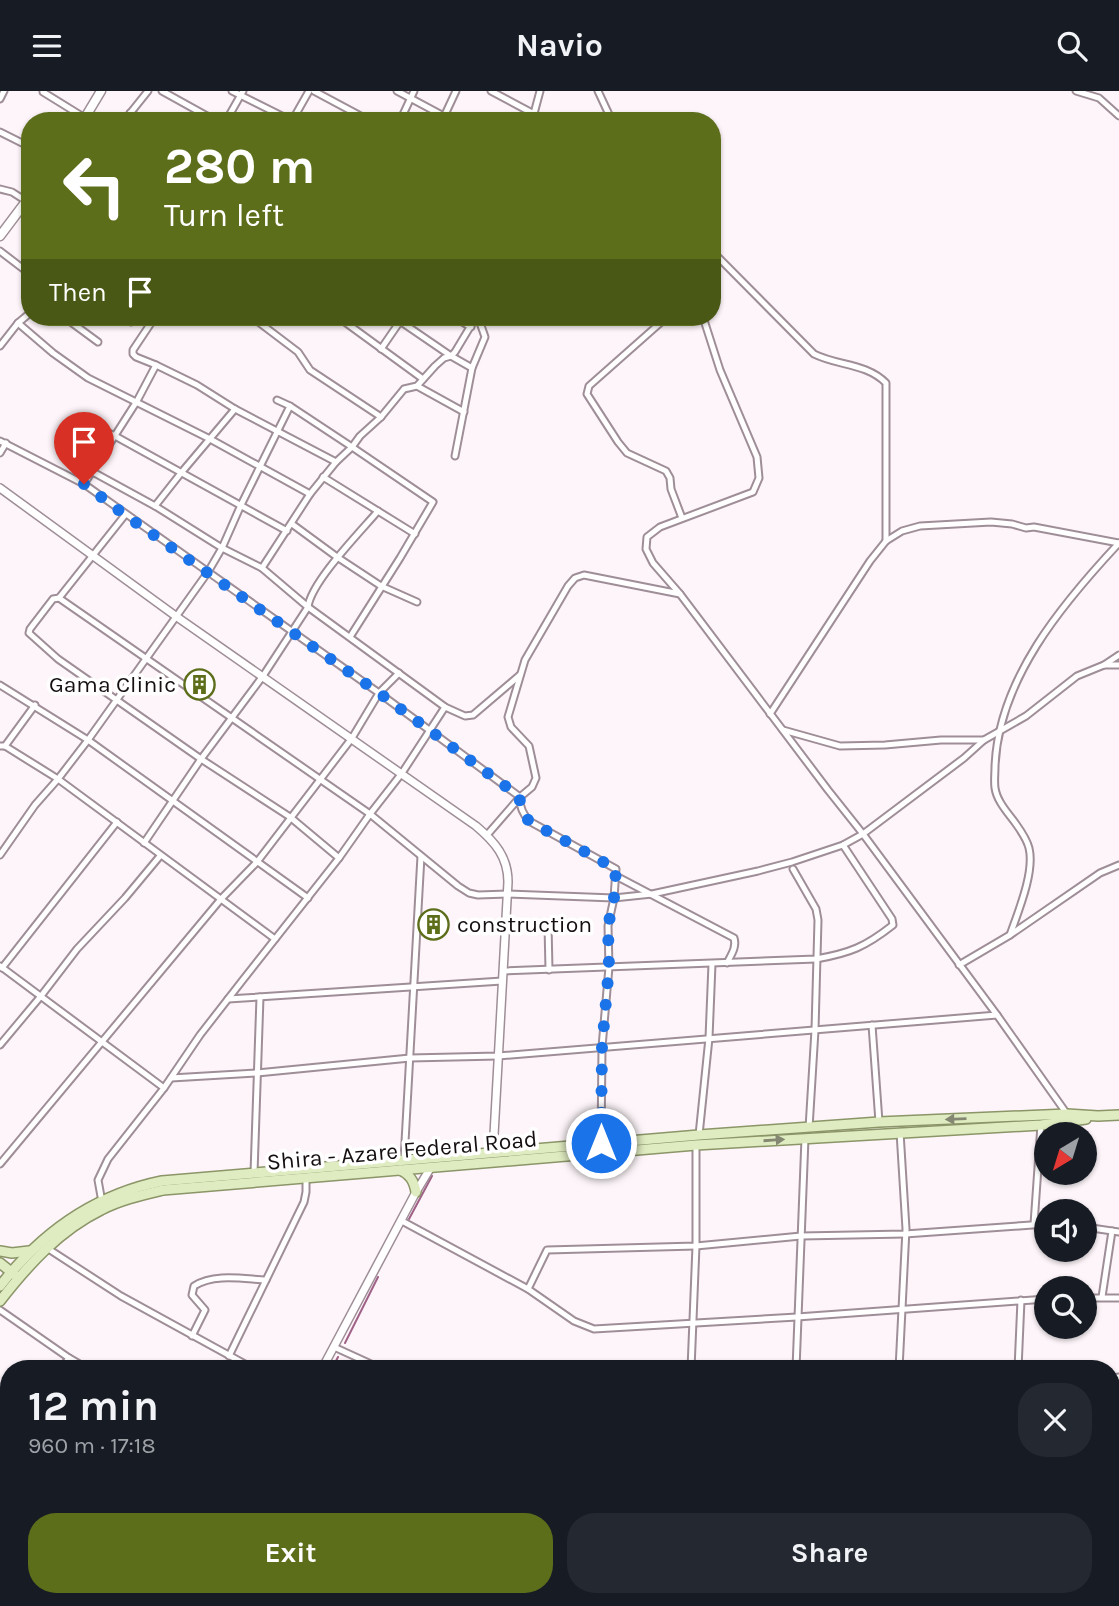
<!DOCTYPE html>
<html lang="en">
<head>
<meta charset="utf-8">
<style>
	:root { --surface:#171b24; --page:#242831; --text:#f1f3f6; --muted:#9ea1a6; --accent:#5d6e1b }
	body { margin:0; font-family:Karla,sans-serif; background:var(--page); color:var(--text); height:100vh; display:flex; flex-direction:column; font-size:26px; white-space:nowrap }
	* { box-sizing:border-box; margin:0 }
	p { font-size:23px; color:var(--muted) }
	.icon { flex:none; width:38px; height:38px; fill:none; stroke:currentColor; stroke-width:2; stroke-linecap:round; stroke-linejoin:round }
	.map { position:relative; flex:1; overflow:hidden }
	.sheet { position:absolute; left:0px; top:1269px; width:1120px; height:247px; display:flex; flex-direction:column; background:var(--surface); border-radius:28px 28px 0 0; box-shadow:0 2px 5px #0004 }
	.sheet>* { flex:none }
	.top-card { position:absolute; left:21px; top:21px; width:700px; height:214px; border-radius:28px; box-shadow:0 2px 5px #0004; background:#5d6e1b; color:#fff; overflow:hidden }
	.needle { width:46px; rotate:218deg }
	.buttons { position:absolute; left:1034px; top:1031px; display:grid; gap:14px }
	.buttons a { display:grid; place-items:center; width:63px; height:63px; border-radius:50%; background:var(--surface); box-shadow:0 2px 5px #0004; font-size:35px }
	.pin { position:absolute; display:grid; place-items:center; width:60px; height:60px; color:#fff; margin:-72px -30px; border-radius:50% 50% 50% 0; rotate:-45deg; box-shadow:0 0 7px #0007 }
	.pin .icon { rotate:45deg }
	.me { position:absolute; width:77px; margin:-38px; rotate:0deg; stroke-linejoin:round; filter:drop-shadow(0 0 5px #0008) }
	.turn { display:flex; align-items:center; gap:24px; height:147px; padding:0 28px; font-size:32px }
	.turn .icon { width:91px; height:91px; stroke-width:2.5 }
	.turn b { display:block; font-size:49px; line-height:60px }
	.then { display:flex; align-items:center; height:66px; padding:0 28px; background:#0003; gap:14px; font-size:26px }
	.round { display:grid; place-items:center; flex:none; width:74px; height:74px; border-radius:28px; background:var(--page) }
	.headline { display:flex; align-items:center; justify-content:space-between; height:119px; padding:0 28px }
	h1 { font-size:42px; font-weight:700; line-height:52px }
	.primary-button { display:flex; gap:14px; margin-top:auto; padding:14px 28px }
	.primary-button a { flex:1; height:80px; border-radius:28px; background:var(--accent); color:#fff; font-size:28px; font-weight:700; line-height:80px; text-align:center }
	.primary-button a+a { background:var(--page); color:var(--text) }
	header { display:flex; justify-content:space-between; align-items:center; height:91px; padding:0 28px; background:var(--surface); font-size:32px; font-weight:700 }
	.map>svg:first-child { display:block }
</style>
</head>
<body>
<header><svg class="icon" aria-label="menu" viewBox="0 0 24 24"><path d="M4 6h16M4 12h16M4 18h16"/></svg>Navio<svg class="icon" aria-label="search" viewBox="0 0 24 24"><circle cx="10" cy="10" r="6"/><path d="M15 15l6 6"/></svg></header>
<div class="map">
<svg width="1119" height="1515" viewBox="0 0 1119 1515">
	<rect width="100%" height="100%" fill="#fdf5f9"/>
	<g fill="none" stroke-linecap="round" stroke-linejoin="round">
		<!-- stream -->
		<g stroke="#9f6286" stroke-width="2">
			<path d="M 409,1128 L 432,1085"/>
			<path d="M 345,1252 L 378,1186"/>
			<path d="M 332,1278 L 338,1266"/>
			<path d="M 204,1515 L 209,1507"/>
		</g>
		<defs>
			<g id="minor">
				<path d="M 44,0 L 43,1 L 85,27"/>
				<path d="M 162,0 L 216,30"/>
				<path d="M 232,0 L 292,30"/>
				<path d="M 314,0 L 370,30"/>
				<path d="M 397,0 L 453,30"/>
				<path d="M 491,0 L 534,23"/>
				<path d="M 598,0 L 612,30"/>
				<path d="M 1076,0 L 1099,7 L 1119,25"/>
				<path d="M 0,8 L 4,0"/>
				<path d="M 130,22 L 146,30"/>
				<path d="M 124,30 L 148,0"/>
				<path d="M 226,30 L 243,0"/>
				<path d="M 292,30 L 309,0"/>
				<path d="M 400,30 L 414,0"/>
				<path d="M 442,30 L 456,0"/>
				<path d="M 532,30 L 540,0"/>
				<path d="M 0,41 L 30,56"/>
				<path d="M 0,98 L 12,101 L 26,110"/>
				<path d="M 0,160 L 30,183"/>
				<path d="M 712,160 L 814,263 C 838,275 866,272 886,292 L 886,450"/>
				<path d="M 64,226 L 98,251"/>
				<path d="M 126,226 L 131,231"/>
				<path d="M 155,226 L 133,259 L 133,263 L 136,266 L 156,274 L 197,294 L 235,318 L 336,371"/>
				<path d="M 252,226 L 298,261 L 310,279 L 381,326"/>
				<path d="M 338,226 L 423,288"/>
				<path d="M 394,226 L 451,265 L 472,277"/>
				<path d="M 454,226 L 471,236"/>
				<path d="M 667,226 L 589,295 L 587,303 L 618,351 L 627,362 L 666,380 L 670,387 L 671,398 L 682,427"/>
				<path d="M 703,226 L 720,279 L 757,366 L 759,387 L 753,401 L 660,436 L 647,446 L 646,458 L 653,472 L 680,503 L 828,699 L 863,743 L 997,924 L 1067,1023"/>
				<path d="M 18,232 L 53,262 L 88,287 L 210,348 L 310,403"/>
				<path d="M 0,255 L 18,232 L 30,222"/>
				<path d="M 381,258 L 403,226"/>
				<path d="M 417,295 L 464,321"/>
				<path d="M 277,309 L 290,315 L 352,356 L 433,411 L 400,467 L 350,546"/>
				<path d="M 84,330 L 115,345 L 287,440"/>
				<path d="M 0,350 L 84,393 L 379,602 L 520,706 L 532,696 L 536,687 L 529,655 L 511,636 L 508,626 L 525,569 L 568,495 L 575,487 L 584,484 L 680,503"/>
				<path d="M 0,362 L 6,352"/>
				<path d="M 455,365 L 472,277 L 485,246 L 478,226"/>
				<path d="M 91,380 L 155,415 L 222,457 L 262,477 L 308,516 L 445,616 L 465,625 L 473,624 L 520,584"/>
				<path d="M 323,386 L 415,443"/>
				<path d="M 84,393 L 137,310 L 156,274"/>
				<path d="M 155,415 L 181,382 L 235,318"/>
				<path d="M 125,424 L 59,507 L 53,508 L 30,538 L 29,542 L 58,568 L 201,668 L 290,726 L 339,767"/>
				<path d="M 292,433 L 337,466 L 381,495 L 417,511"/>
				<path d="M 262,477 L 310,403 L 336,371 L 352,356 L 360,345 L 381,326 L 404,298 L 417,295 L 435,275 L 444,267 L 451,265 L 455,261 L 476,226"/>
				<path d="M 59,507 L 370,723 L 458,795 L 469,802 L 478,804 L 508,803 L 614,807 L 652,803 L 758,780 L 792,771 L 843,754 L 863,743 L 964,667 L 984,649 L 1026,625 L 1077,585 L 1104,574 L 1119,574"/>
				<path d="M 1104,574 L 1119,564"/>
				<path d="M 0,594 L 88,649 L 308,807"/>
				<path d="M 770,623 L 870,470 L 886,450 L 902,440 L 920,435 L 991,431 L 1012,433 L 1026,437 L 1034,436 L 1119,452"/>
				<path d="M 783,639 L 840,655 L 885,654 L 941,649 L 984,649"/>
				<path d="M 0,655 L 5,655 L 58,688 L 275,848"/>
				<path d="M 5,655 L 35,614"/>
				<path d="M 487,744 L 520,706 C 519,716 523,723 529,730 L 616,778 L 614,807 L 608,835 L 609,876 L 602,956 L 601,1052"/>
				<path d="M 144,752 L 201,668 L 263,585 L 308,516 C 311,491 361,440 378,420"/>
				<path d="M 0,764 L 35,714 L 58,688 L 88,649 L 208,481 L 222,457 L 241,414 L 290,315"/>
				<path d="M 793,778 L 816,818 L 818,829 L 815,939 L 809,1037"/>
				<path d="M 616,785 L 734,847 C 737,856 731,864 727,872"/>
				<path d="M 548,834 L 549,879"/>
				<path d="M 1010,844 C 1018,821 1035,781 1029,757 C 1027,749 1021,740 1016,733 C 1009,723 997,711 995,697 C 994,690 995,683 995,676 C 998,589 1062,513 1119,452"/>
				<path d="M 959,874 L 1010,844 L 1100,782 L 1119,774"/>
				<path d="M 0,875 L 164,997"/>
				<path d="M 2,877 L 117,731"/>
				<path d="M 503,880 L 816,868 C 850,862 865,856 893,834 L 892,828 L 843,754"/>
				<path d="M 228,908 L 502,890"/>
				<path d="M 872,934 L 879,1031"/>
				<path d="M 0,954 L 41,905 L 77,858 L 125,807 L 160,765"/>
				<path d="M 171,987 L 257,982 L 410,967 L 498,965 L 997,924"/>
				<path d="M 699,1044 L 709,947 L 712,873"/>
				<path d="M 404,1069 L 421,765"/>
				<path d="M 0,1073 L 221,808 L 257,771 L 352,647 L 379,602 L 399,582"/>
				<path d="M 254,1082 L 260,906"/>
				<path d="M 102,1111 L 98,1089 L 108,1068 L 164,997 L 200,944 L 242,890 L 339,767 L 370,723 L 402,682 L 445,616"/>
				<path d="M 402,1130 L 528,1198 L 574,1230 L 594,1238 L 797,1226 L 1046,1208"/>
				<path d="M 1034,1133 L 1041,1034"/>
				<path d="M 1085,1136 L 1119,1141"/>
				<path d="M 47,1157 L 121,1205 L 254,1278"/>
				<path d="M 528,1198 L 547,1159 L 696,1155 L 801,1145 L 905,1143 L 1046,1133"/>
				<path d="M 1102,1206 L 1112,1140"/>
				<path d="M 1085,1207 L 1119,1207"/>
				<path d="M 0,1219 L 69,1267 L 88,1278"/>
				<path d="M 192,1245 L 205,1219 L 192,1204 L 194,1195 C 214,1182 244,1188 266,1189"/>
				<path d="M 334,1256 L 382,1278"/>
				<path d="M 229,1265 L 304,1111 L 306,1101 L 306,1086"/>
				<path d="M 61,1278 L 69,1267"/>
				<path d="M 583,1278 L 658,1274"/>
				<path d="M 691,1278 L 696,1155 L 696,1053"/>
				<path d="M 796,1278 L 805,1047"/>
				<path d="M 899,1278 L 906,1138 L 900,1041"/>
				<path d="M 1018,1278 L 1021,1209"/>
				<path d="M 1111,1287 L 1119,1286"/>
				<path d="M 1111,1324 L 1119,1323"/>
				<path d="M 0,1357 L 9,1345"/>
				<path d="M 0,1379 L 9,1382"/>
				<path d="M 1111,1393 L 1119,1394"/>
				<path d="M 0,1408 L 9,1414"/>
				<path d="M 1111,1446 L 1119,1450"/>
				<path d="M 0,1458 L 9,1447"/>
				<path d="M 1111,1476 L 1119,1462"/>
				<path d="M 184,1507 L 198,1513"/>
				<path d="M 267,1507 L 290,1515"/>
				<path d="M 389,1507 L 407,1515"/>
				<path d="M 510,1507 L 527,1515"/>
				<path d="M 632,1507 L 649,1515"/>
				<path d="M 748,1507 L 766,1515"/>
				<path d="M 874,1507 L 892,1515"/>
				<path d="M 991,1507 L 1008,1515"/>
				<path d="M 1109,1507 L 1119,1511"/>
				<path d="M 102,1515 L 106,1507"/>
				<path d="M 293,1515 L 297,1507"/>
				<path d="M 381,1515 L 385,1507"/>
				<path d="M 503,1515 L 508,1507"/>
				<path d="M 623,1515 L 627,1507"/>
				<path d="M 742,1515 L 746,1507"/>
				<path d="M 864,1515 L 869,1507"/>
				<path d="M 985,1515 L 989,1507"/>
				<path d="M 1090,1515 L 1095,1507"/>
			</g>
			<g id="tertiary">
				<path d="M 0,397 L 177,526 L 476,735 C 495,751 508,766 508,791 L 493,1062"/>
				<path d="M 322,1278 L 416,1101 L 431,1076"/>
				<path d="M 197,1515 L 202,1507"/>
			</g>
			<g id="secondary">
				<path d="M 83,30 L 101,0"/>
				<path d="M 0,145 L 30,105"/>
			</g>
			<g id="primary">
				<path d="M 400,1079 C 410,1083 414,1090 416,1101"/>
				<path d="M 0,1160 L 12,1162 L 29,1160"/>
				<path d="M 0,1172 L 15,1184"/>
				<path d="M 0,1195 C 42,1141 94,1104 162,1090 L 699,1044 L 879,1031 L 1067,1023 L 1098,1025 L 1119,1024"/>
				<path d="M 0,1210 C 28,1174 60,1139 101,1119 C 120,1109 142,1104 163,1099 L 696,1054 L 1041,1034 L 1086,1028"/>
			</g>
		</defs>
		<!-- minor casing -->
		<use href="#minor" stroke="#9f8e97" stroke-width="9"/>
		<!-- tertiary casing -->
		<use href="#tertiary" stroke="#9f8e97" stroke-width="10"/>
		<!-- secondary casing -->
		<use href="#secondary" stroke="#9f8e97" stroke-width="11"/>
		<!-- primary casing -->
		<use href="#primary" stroke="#8b9568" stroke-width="12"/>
		<!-- minor -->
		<use href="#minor" stroke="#fff" stroke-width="5"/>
		<!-- tertiary -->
		<use href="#tertiary" stroke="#fff" stroke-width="7"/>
		<!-- secondary -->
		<use href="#secondary" stroke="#fff" stroke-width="8"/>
		<!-- primary -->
		<use href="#primary" stroke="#dfebc1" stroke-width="9"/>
	</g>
	<!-- one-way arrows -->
	<defs><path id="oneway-solid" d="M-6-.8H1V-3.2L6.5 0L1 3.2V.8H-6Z" transform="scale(1.75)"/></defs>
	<g fill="#848872">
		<use href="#oneway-solid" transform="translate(956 1028) rotate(178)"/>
		<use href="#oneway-solid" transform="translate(774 1049) rotate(-4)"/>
	</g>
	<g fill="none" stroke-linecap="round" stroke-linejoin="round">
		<!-- route -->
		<path stroke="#1a73e8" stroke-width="12" stroke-dasharray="0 21.6" d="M 84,393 L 125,424 L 379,602 L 520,706 C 519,716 523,723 529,730 L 616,778 L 614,807 L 608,835 L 609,876 L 602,956 L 601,1052"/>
	</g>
	<!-- icons -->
	<defs>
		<symbol id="building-ring" viewBox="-11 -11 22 22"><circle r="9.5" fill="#fff" stroke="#5d6e1b" stroke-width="1.5"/><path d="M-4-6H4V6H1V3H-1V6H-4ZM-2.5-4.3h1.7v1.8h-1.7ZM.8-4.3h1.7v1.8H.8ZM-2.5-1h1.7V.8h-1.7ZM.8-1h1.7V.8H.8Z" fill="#5d6e1b"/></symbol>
	</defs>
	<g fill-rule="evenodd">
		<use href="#building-ring" x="182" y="576" width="35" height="35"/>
		<use href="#building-ring" x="416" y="816" width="35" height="35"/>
	</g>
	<g text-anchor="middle" stroke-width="7" stroke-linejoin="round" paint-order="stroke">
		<!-- poi labels -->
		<g font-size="23" fill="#150f12" stroke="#fff" text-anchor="end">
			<text x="176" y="601">Gama Clinic</text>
			<text x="457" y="841" text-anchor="start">construction</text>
		</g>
		<!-- street labels -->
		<g font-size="23" fill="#150f12" stroke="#fff">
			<text transform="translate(402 1059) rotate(-5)" y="8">Shira - Azare Federal Road</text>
		</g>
	</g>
</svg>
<div class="buttons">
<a><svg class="needle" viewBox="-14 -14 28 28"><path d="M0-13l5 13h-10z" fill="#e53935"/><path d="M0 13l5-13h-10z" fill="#9ea1a6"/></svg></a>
<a><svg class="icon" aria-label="sound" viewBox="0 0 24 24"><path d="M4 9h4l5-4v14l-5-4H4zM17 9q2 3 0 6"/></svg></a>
<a><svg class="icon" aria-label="search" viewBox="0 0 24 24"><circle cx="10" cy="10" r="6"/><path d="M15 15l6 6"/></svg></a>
</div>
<div class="pin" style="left:84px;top:393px;background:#d93025"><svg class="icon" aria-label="arrive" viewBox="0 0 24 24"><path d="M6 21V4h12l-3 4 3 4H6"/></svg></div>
<svg class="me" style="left:601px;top:1052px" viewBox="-20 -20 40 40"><circle r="17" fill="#1a73e8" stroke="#fff" stroke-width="3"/><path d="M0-11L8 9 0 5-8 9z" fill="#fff"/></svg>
<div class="top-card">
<div class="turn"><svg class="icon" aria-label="left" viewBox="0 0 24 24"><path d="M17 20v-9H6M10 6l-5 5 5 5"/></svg><div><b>280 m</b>Turn left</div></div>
<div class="then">Then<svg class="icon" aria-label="arrive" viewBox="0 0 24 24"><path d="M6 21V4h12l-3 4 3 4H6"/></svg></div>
</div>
<section class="sheet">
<div class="headline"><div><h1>12 min</h1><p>960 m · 17:18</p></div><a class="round"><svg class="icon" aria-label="close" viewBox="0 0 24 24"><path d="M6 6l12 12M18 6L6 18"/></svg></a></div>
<div class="primary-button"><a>Exit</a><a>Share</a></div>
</section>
</div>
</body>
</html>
